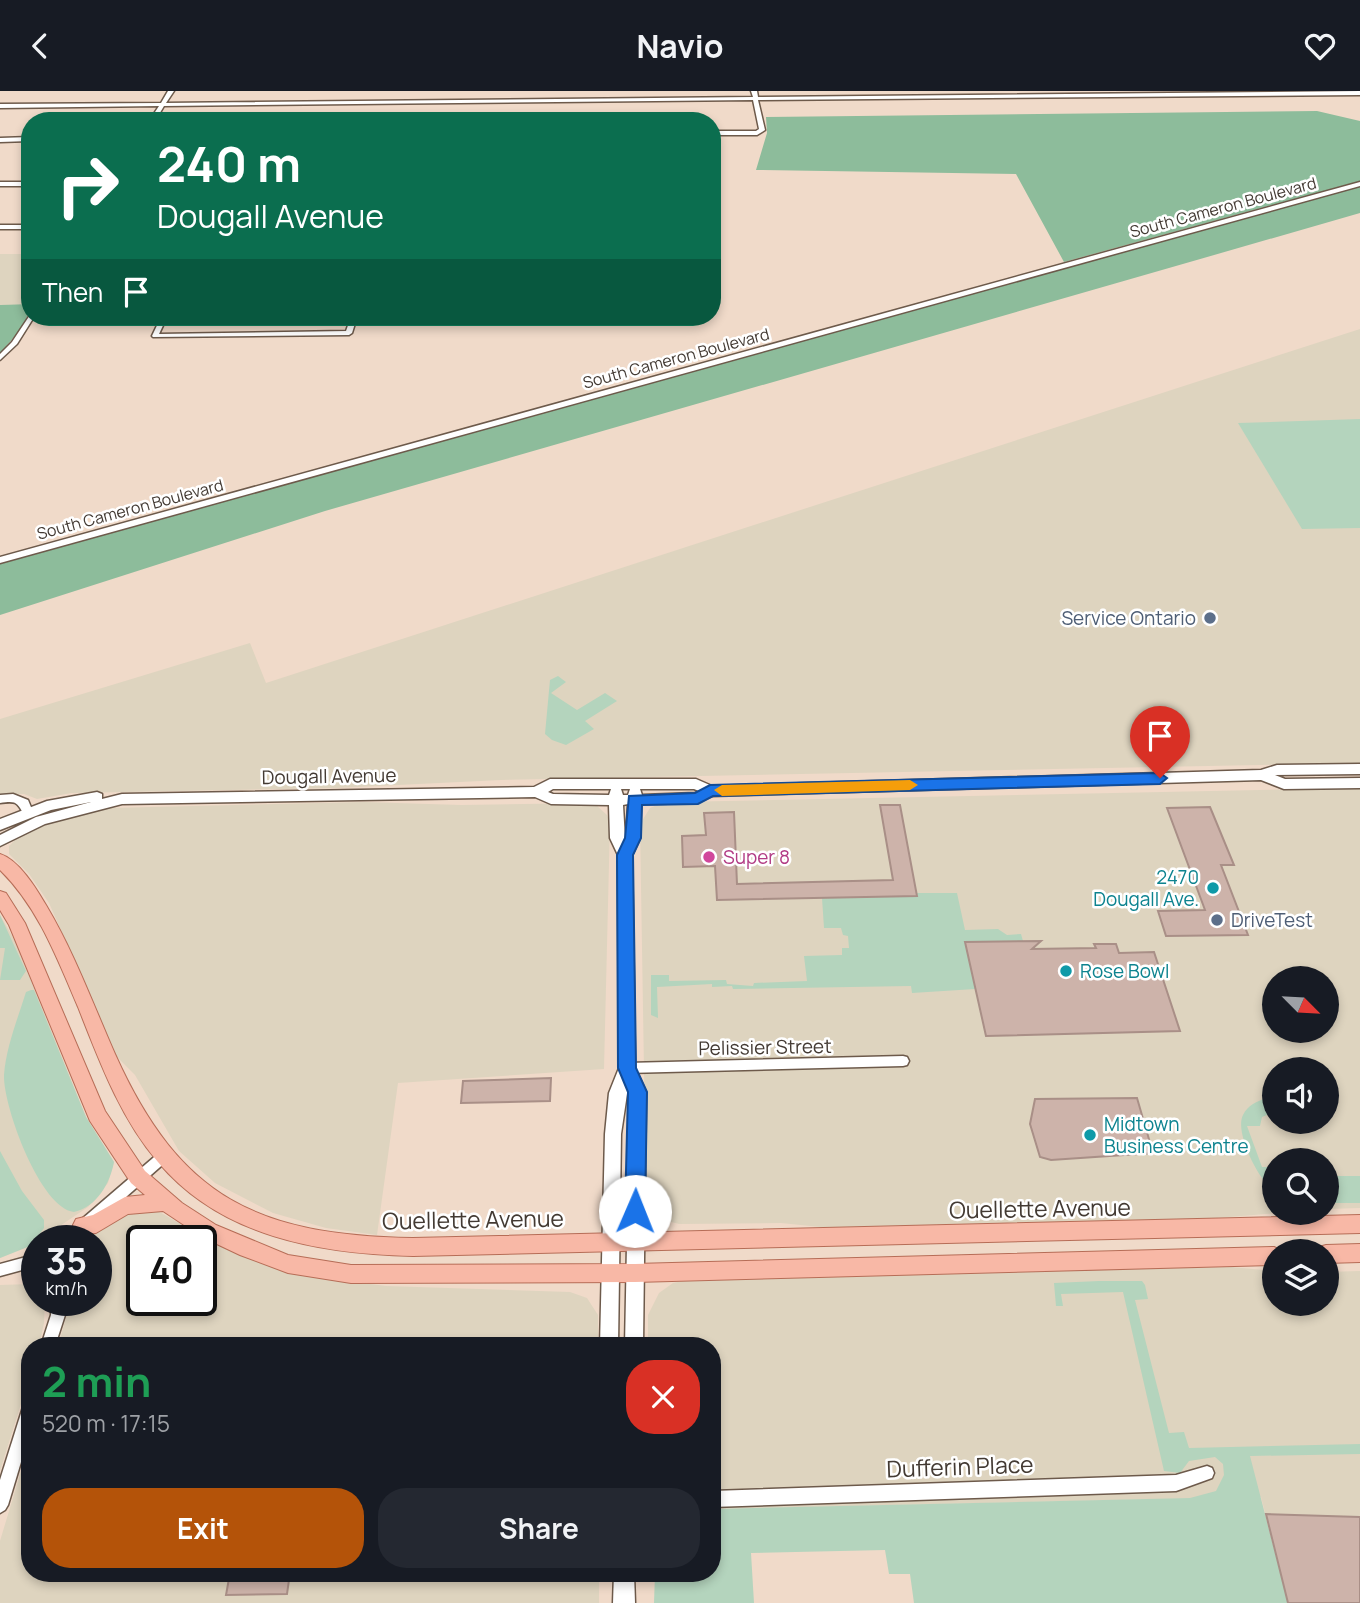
<!DOCTYPE html>
<html lang="en">
<head>
<meta charset="utf-8">
<style>
	:root { --surface:#171b24; --page:#242831; --text:#f1f3f6; --muted:#9ea1a6; --accent:#b45309 }
	body { margin:0; font-family:Manrope,sans-serif; background:var(--page); color:var(--text); height:100vh; display:flex; flex-direction:column; font-size:26px; white-space:nowrap }
	* { box-sizing:border-box; margin:0 }
	p { font-size:23px; color:var(--muted) }
	.icon { flex:none; width:38px; height:38px; fill:none; stroke:currentColor; stroke-width:2; stroke-linecap:round; stroke-linejoin:round }
	.map { position:relative; flex:1; overflow:hidden }
	.panel { position:absolute; left:21px; top:1246px; width:700px; height:245px; display:flex; flex-direction:column; background:var(--surface); border-radius:28px; box-shadow:0 4px 10px #0003 }
	.panel>* { flex:none }
	.guide { position:absolute; left:21px; top:21px; width:700px; height:214px; border-radius:28px; box-shadow:0 4px 10px #0003; background:#0b6e4f; color:#fff; overflow:hidden }
	.needle { width:46px; rotate:114deg }
	.controls { position:absolute; left:1262px; top:875px; display:grid; gap:14px }
	.controls a { display:grid; place-items:center; width:77px; height:77px; border-radius:50%; background:var(--surface); box-shadow:0 4px 10px #0003; font-size:35px }
	.speed { position:absolute; left:21px; top:1134px; display:flex; gap:14px; font-size:35px; font-weight:700; text-align:center }
	.speed>* { display:grid; place-content:center; width:91px; height:91px; border-radius:50%; background:var(--surface); box-shadow:0 4px 10px #0003; line-height:1 }
	.speed small { font-size:18px; font-weight:400 }
	.speed .limit { border:4px solid #111; border-radius:10px; background:#fff; color:#111 }
	.pin { position:absolute; display:grid; place-items:center; width:60px; height:60px; color:#fff; margin:-72px -30px; border-radius:50% 50% 50% 0; rotate:-45deg; box-shadow:0 0 7px #0007 }
	.pin .icon { rotate:45deg }
	.me { position:absolute; width:77px; margin:-38px; rotate:1deg; stroke-linejoin:round; filter:drop-shadow(0 0 5px #0008) }
	.turn { display:flex; align-items:center; gap:24px; height:147px; padding:0 21px; font-size:32px }
	.turn .icon { width:91px; height:91px; stroke-width:2.5 }
	.turn b { display:block; font-size:49px; line-height:60px }
	.then { display:flex; align-items:center; height:66px; padding:0 21px; background:#0003; gap:14px; font-size:26px }
	.round { display:grid; place-items:center; flex:none; width:74px; height:74px; border-radius:28px; background:var(--page) }
	.overview { display:flex; align-items:center; justify-content:space-between; height:119px; padding:0 21px }
	h1 { font-size:42px; font-weight:700; line-height:52px; color:#1e9e55 }
	.primary-button { display:flex; gap:14px; margin-top:auto; padding:14px 21px }
	.primary-button a { flex:1; height:80px; border-radius:28px; background:var(--accent); color:#fff; font-size:28px; font-weight:700; line-height:80px; text-align:center }
	.primary-button a+a { background:var(--page); color:var(--text) }
	header { display:flex; justify-content:space-between; align-items:center; height:91px; padding:0 21px; background:var(--surface); font-size:32px; font-weight:700 }
	.map>svg:first-child { display:block }
</style>
</head>
<body>
<header><svg class="icon" aria-label="back" viewBox="0 0 24 24"><path d="M15 5l-7 7 7 7"/></svg>Navio<svg class="icon" aria-label="heart" viewBox="0 0 24 24"><path d="M12 20l-8-8c-3-5 5-10 8-4 3-6 11-1 8 4z"/></svg></header>
<div class="map">
<svg width="1360" height="1512" viewBox="0 0 1360 1512">
	<rect width="100%" height="100%" fill="#f0dac9"/>
	<!-- commercial -->
	<g fill="#ded4bf" fill-rule="evenodd">
		<path d="M 0,163 L 30,163 L 30,213 L 0,214 Z"/>
		<path d="M 1360,238 L 1360,672 L 501,689 L 336,697 L 72,702 L 37,708 L 24,703 L 0,703 L 0,628 L 250,552 L 266,592 Z"/>
		<path d="M 1360,697 L 1360,1117 L 1327,1118 L 1326,1069 L 1274,1069 L 1274,1122 L 1277,1122 L 1193,1129 L 830,1137 L 781,1132 L 679,1133 L 664,1129 L 653,1119 L 646,1103 L 640,733 L 650,717 L 662,712 L 675,711 ZM 1274,887 L 1326,887 L 1326,940 L 1274,940 ZM 1274,978 L 1326,978 L 1326,1031 L 1274,1031 Z"/>
		<path d="M 364,711 L 461,714 L 588,712 L 596,714 L 607,724 L 610,731 L 604,978 L 398,992 L 377,1144 L 326,1137 L 273,1122 L 215,1092 L 179,1060 L 135,984 L 117,966 L 49,812 L 29,783 L 9,763 L 9,755 L 15,749 L 31,739 L 54,730 L 109,717 Z"/>
		<path d="M 0,824 L 15,850 L 86,1026 L 114,1071 L 108,1092 L 88,1116 L 30,1155 L 0,1167 Z"/>
		<path d="M 156,1119 L 216,1153 L 260,1172 L 308,1185 L 386,1195 L 570,1201 L 587,1207 L 598,1224 L 598,1255 L 58,1255 L 71,1209 L 96,1209 L 96,1150 L 85,1150 L 88,1145 L 123,1122 ZM 142,1150 L 201,1150 L 201,1209 L 142,1209 Z"/>
		<path d="M 1231,1176 L 1274,1180 L 1274,1213 L 1326,1213 L 1327,1181 L 1360,1180 L 1360,1512 L 1288,1512 L 1261,1406 L 712,1418 L 712,1255 L 648,1255 L 648,1224 L 659,1202 L 673,1192 L 692,1188 Z"/>
		<path d="M 31,1193 L 37,1195 L 37,1209 L 45,1209 L 44,1232 L 39,1255 L 30,1255 L 30,1284 L 0,1380 L 0,1194 Z"/>
		<path d="M 30,1350 L 30,1482 L 599,1482 L 599,1512 L 0,1512 L 0,1450 Z"/>
	</g>
	<!-- green -->
	<g fill="#b4d4bd">
		<path d="M 1360,328 L 1360,437 L 1302,438 L 1238,332 Z"/>
		<path d="M 558,585 L 566,591 L 551,602 L 577,619 L 605,602 L 617,610 L 585,630 L 594,638 L 566,654 L 552,649 L 545,643 L 550,589 Z"/>
		<path d="M 917,802 L 957,802 L 965,839 L 998,838 L 1007,844 L 1021,843 L 1023,850 L 965,851 L 975,898 L 912,902 L 911,895 L 733,898 L 732,895 L 712,896 L 712,893 L 657,896 L 658,927 L 651,924 L 651,884 L 669,884 L 669,890 L 726,889 L 727,893 L 753,895 L 754,892 L 807,890 L 804,865 L 842,864 L 842,857 L 849,857 L 848,845 L 843,844 L 841,837 L 824,837 L 822,807 L 917,805 Z"/>
		<path d="M 0,824 L 26,880 L 20,889 L 0,889 L 5,857 L 0,857 Z"/>
		<path d="M 31,899 L 34,899 L 86,1026 L 114,1071 C 110,1092 97,1116 74,1121 C 40,1117 3,1015 4,984 C 6,956 18,927 26,901 Z"/>
		<path d="M 1266,1007 L 1274,1007 L 1270,1010 L 1274,1021 L 1262,1026 L 1260,1035 L 1247,1035 L 1262,1076 L 1274,1076 L 1274,1100 C 1259,1090 1234,1041 1243,1024 C 1248,1014 1256,1011 1266,1007 Z"/>
		<path d="M 0,1060 L 22,1100 L 44,1129 L 44,1137 L 30,1155 L 0,1167 Z"/>
		<rect x="1327" y="1085" width="33" height="27"/>
		<path d="M 1099,1190 L 1142,1190 L 1145,1194 L 1148,1208 L 1135,1209 L 1169,1342 L 1184,1341 L 1189,1357 L 1360,1353 L 1360,1363 L 1250,1365 L 1288,1512 L 914,1512 L 910,1483 L 889,1483 L 885,1459 L 751,1462 L 754,1512 L 654,1512 L 655,1482 L 712,1482 L 712,1418 L 1190,1407 L 1216,1400 L 1224,1384 L 1223,1373 L 1215,1366 L 1189,1370 L 1180,1382 L 1164,1380 L 1123,1201 L 1061,1203 L 1063,1215 L 1056,1215 L 1054,1192 Z"/>
	</g>
	<!-- forest -->
	<g fill="#8dbc9b">
		<path d="M 1317,20 L 1360,30 L 1360,90 L 1064,171 L 1016,83 L 756,79 L 767,42 L 766,26 Z"/>
		<path d="M 1360,95 L 1360,122 L 325,420 L 0,524 L 0,473 Z"/>
		<path d="M 30,213 C 30,230 11,250 0,262 L 0,214 Z"/>
	</g>
	<!-- building -->
	<g fill="#cdb3aa" stroke="#a98f87" stroke-width="2">
		<path d="M 880,714 L 900,714 L 917,805 L 717,809 L 715,775 L 683,776 L 682,745 L 706,744 L 704,722 L 734,721 L 737,793 L 893,789 Z"/>
		<path d="M 1210,716 L 1234,774 L 1221,774 L 1248,844 L 1166,845 L 1158,820 L 1205,819 L 1167,717 Z"/>
		<path d="M 1041,850 L 1032,858 L 1096,857 L 1094,853 L 1116,853 L 1119,862 L 1154,861 L 1180,940 L 986,945 L 965,851 Z"/>
		<path d="M 551,987 L 550,1010 L 461,1012 L 463,990 Z"/>
		<path d="M 1137,1007 L 1153,1062 L 1051,1069 L 1040,1066 L 1030,1033 L 1035,1008 Z"/>
		<path d="M 1266,1423 L 1360,1426 L 1360,1512 L 1288,1512 Z"/>
		<path d="M 230,1482 L 290,1482 L 287,1503 L 226,1504 Z"/>
	</g>
	<g fill="none" stroke-linecap="round" stroke-linejoin="round">
		<defs>
			<g id="street">
				<path d="M 168,0 L 174,0 L 166,12 L 753,6 L 751,0 L 757,0 L 758,6 L 1360,0 L 1360,4 L 758,9 L 765,39 L 757,44 L 712,44 L 712,40 L 756,40 L 759,38 L 753,9 L 164,15 L 155,30 L 149,30 L 159,15 L 0,17 L 0,13 L 161,12 Z"/>
				<path d="M 30,46 L 30,50 L 0,51 L 0,47 Z"/>
				<rect x="0" y="91" width="30" height="4"/>
				<path d="M 1360,91 L 1360,95 L 0,472 L 0,466 Z"/>
				<rect x="0" y="134" width="30" height="4"/>
				<path d="M 30,224 L 30,226 L 34,226 L 17,253 L 0,269 L 0,263 L 12,251 Z"/>
				<path d="M 161,226 L 167,226 L 159,243 L 346,240 L 351,226 L 357,226 L 352,242 L 349,244 L 153,246 L 152,245 Z"/>
				<path d="M 13,703 L 28,709 L 33,721 L 32,724 L 24,724 C 17,710 15,710 0,712 L 0,704 Z"/>
				<path d="M 903,965 L 907,966 L 909,970 L 907,974 L 903,975 L 627,982 L 623,981 L 621,977 L 623,973 L 627,972 Z"/>
				<path d="M 164,1059 L 168,1061 L 170,1065 L 168,1069 L 76,1150 L 59,1150 L 61,1146 L 160,1061 Z"/>
				<path d="M 37,1163 L 37,1175 L 0,1185 L 0,1173 Z"/>
				<path d="M 51,1209 L 65,1209 L 65,1224 L 55,1255 L 41,1255 L 51,1224 Z"/>
				<path d="M 30,1309 L 30,1341 L 8,1414 L 5,1419 L 0,1422 L 0,1389 L 23,1316 L 25,1311 Z"/>
				<path d="M 1207,1375 L 1212,1377 L 1214,1382 L 1212,1387 L 1176,1400 L 712,1416 L 712,1400 L 1176,1384 Z"/>
			</g>
			<g id="secondary">
				<path d="M 1360,673 L 1360,683 L 1275,684 L 1285,688 L 1360,687 L 1360,697 L 1284,698 L 1261,689 L 712,705 L 697,712 L 641,713 L 640,747 L 632,764 L 635,977 L 646,1001 L 643,1255 L 625,1255 L 630,1001 L 628,996 L 621,1043 L 618,1255 L 600,1255 L 605,1043 L 609,1002 L 619,977 L 618,764 L 610,747 L 609,714 L 551,713 L 535,706 L 122,713 L 45,733 L 0,755 L 0,744 L 36,726 L 91,711 L 51,719 L 0,739 L 0,728 L 47,710 L 97,701 L 102,703 L 102,708 L 122,703 L 534,696 L 550,688 L 696,688 L 712,695 L 1261,679 L 1277,674 ZM 553,698 L 611,698 L 609,704 L 553,703 L 548,701 ZM 621,698 L 630,698 L 628,704 L 623,704 ZM 640,698 L 694,698 L 699,700 L 695,702 L 642,704 ZM 628,713 L 626,747 L 625,749 L 623,714 Z"/>
				<path d="M 614,1482 L 634,1482 L 635,1512 L 613,1512 Z"/>
			</g>
			<g id="primary">
				<path d="M 0,763 C 19,769 36,797 46,814 C 74,861 93,913 115,963 C 180,1108 258,1144 413,1147 L 1360,1124 L 1360,1142 L 413,1165 C 320,1163 221,1146 158,1071 C 120,1027 99,969 78,916 C 57,867 38,816 0,779 Z"/>
				<path d="M 0,800 L 6,802 L 25,832 L 105,1020 L 145,1080 L 182,1112 L 216,1134 L 288,1164 L 351,1174 L 635,1173 L 1274,1156 L 1282,1160 L 1274,1160 L 1274,1174 L 635,1191 L 351,1192 L 288,1182 L 240,1164 L 202,1146 L 163,1120 L 128,1123 L 96,1142 L 83,1143 L 76,1140 L 73,1134 L 76,1128 L 93,1124 L 125,1106 L 145,1104 L 131,1092 L 90,1030 L 9,834 L 0,819 Z"/>
				<path d="M 1360,1153 L 1360,1171 L 1326,1172 L 1326,1160 L 1317,1160 L 1319,1156 L 1326,1154 Z"/>
			</g>
		</defs>
		<!-- street casing -->
		<use href="#street" stroke="#6d5a4b" stroke-width="3"/>
		<!-- secondary casing -->
		<use href="#secondary" stroke="#6d5a4b" stroke-width="3"/>
		<!-- primary casing -->
		<use href="#primary" stroke="#b66d57" stroke-width="2"/>
		<!-- street -->
		<use href="#street" fill="#fff" fill-rule="evenodd"/>
		<!-- secondary -->
		<use href="#secondary" fill="#fff" fill-rule="evenodd"/>
		<!-- primary -->
		<use href="#primary" fill="#f8b8a6" fill-rule="evenodd"/>
	</g>
	<!-- route -->
	<path fill="#1a73e8" stroke="#114b97" stroke-width="2" d="M 1160,682 L 1167,687 L 1160,693 L 713,705 L 698,713 L 642,714 L 641,747 L 633,764 L 636,977 L 647,1001 L 645,1120 L 642,1126 L 635,1129 L 628,1126 L 625,1120 L 628,1001 L 618,977 L 617,764 L 625,747 L 629,705 L 695,702 L 710,694 Z"/>
	<!-- slow -->
	<path fill="#f59e0b" d="M 910,689 L 918,694 L 910,699 L 722,705 L 714,699 L 722,694 Z"/>
	<!-- markers -->
	<g fill="#5c6f8a" stroke="#fff" stroke-width="2.5">
		<circle cx="1210" cy="527" r="7"/>
		<circle cx="1217" cy="829" r="7"/>
	</g>
	<circle fill="#d1479c" stroke="#fff" stroke-width="2.5" cx="709" cy="766" r="7"/>
	<g fill="#0f9aa8" stroke="#fff" stroke-width="2.5">
		<circle cx="1213" cy="797" r="7"/>
		<circle cx="1066" cy="880" r="7"/>
		<circle cx="1090" cy="1044" r="7"/>
	</g>
	<g text-anchor="middle" stroke-width="5" stroke-linejoin="round" paint-order="stroke">
		<!-- far-street labels -->
		<g font-size="16" fill="#433a33" stroke="#fff">
			<text transform="translate(1223 116) rotate(-15)" y="6">South Cameron Boulevard</text>
			<text transform="translate(676 267) rotate(-15)" y="6">South Cameron Boulevard</text>
			<text transform="translate(130 418) rotate(-15)" y="6">South Cameron Boulevard</text>
		</g>
		<!-- service labels -->
		<g font-size="19" fill="#4e5e75" stroke="#fff" text-anchor="end">
			<text x="1196" y="534">Service Ontario</text>
			<text x="1231" y="836" text-anchor="start">DriveTest</text>
		</g>
		<!-- street labels -->
		<g font-size="19" fill="#433a33" stroke="#fff">
			<text transform="translate(329 685) rotate(-1)" y="7">Dougall Avenue</text>
			<text transform="translate(765 956) rotate(-1)" y="7">Pelissier Street</text>
		</g>
		<!-- hotel labels -->
		<g font-size="19" fill="#b23c85" stroke="#fff" text-anchor="start">
			<text x="723" y="773">Super 8</text>
		</g>
		<!-- culture labels -->
		<g font-size="19" fill="#0d838f" stroke="#fff" text-anchor="start">
			<text x="1199" y="793" text-anchor="end">2470<tspan x="1199" dy="22">Dougall Ave.</tspan></text>
			<text x="1080" y="887">Rose Bowl</text>
			<text x="1104" y="1040">Midtown<tspan x="1104" dy="22">Business Centre</tspan></text>
		</g>
		<!-- near-street labels -->
		<g font-size="23" fill="#433a33" stroke="#fff">
			<text transform="translate(1040 1118) rotate(-1)" y="8">Ouellette Avenue</text>
			<text transform="translate(473 1129) rotate(-1)" y="8">Ouellette Avenue</text>
			<text transform="translate(960 1376) rotate(-2)" y="8">Dufferin Place</text>
		</g>
	</g>
</svg>
<div class="controls">
<a><svg class="needle" viewBox="-14 -14 28 28"><path d="M0-13l5 13h-10z" fill="#e53935"/><path d="M0 13l5-13h-10z" fill="#9ea1a6"/></svg></a>
<a><svg class="icon" aria-label="sound" viewBox="0 0 24 24"><path d="M4 9h4l5-4v14l-5-4H4zM17 9q2 3 0 6"/></svg></a>
<a><svg class="icon" aria-label="search" viewBox="0 0 24 24"><circle cx="10" cy="10" r="6"/><path d="M15 15l6 6"/></svg></a>
<a><svg class="icon" aria-label="layers" viewBox="0 0 24 24"><path d="M12 4l9 5-9 5-9-5zM3 14l9 5 9-5"/></svg></a>
</div>
<div class="speed"><div>35<small>km/h</small></div><div class="limit">40</div></div>
<div class="pin" style="left:1160px;top:687px;background:#d93025"><svg class="icon" aria-label="arrive" viewBox="0 0 24 24"><path d="M6 21V4h12l-3 4 3 4H6"/></svg></div>
<svg class="me" style="left:635px;top:1120px" viewBox="-20 -20 40 40"><circle r="19" fill="#fff"/><path d="M0-13L10 11 0 6-10 11z" fill="#1a73e8"/></svg>
<div class="guide">
<div class="turn"><svg class="icon" aria-label="right" viewBox="0 0 24 24"><path d="M7 20v-9h11M14 6l5 5-5 5"/></svg><div><b>240 m</b>Dougall Avenue</div></div>
<div class="then">Then<svg class="icon" aria-label="arrive" viewBox="0 0 24 24"><path d="M6 21V4h12l-3 4 3 4H6"/></svg></div>
</div>
<section class="panel">
<div class="overview"><div><h1>2 min</h1><p>520 m · 17:15</p></div><a class="round" style="background:#d93025;color:#fff"><svg class="icon" aria-label="close" viewBox="0 0 24 24"><path d="M6 6l12 12M18 6L6 18"/></svg></a></div>
<div class="primary-button"><a>Exit</a><a>Share</a></div>
</section>
</div>
</body>
</html>
